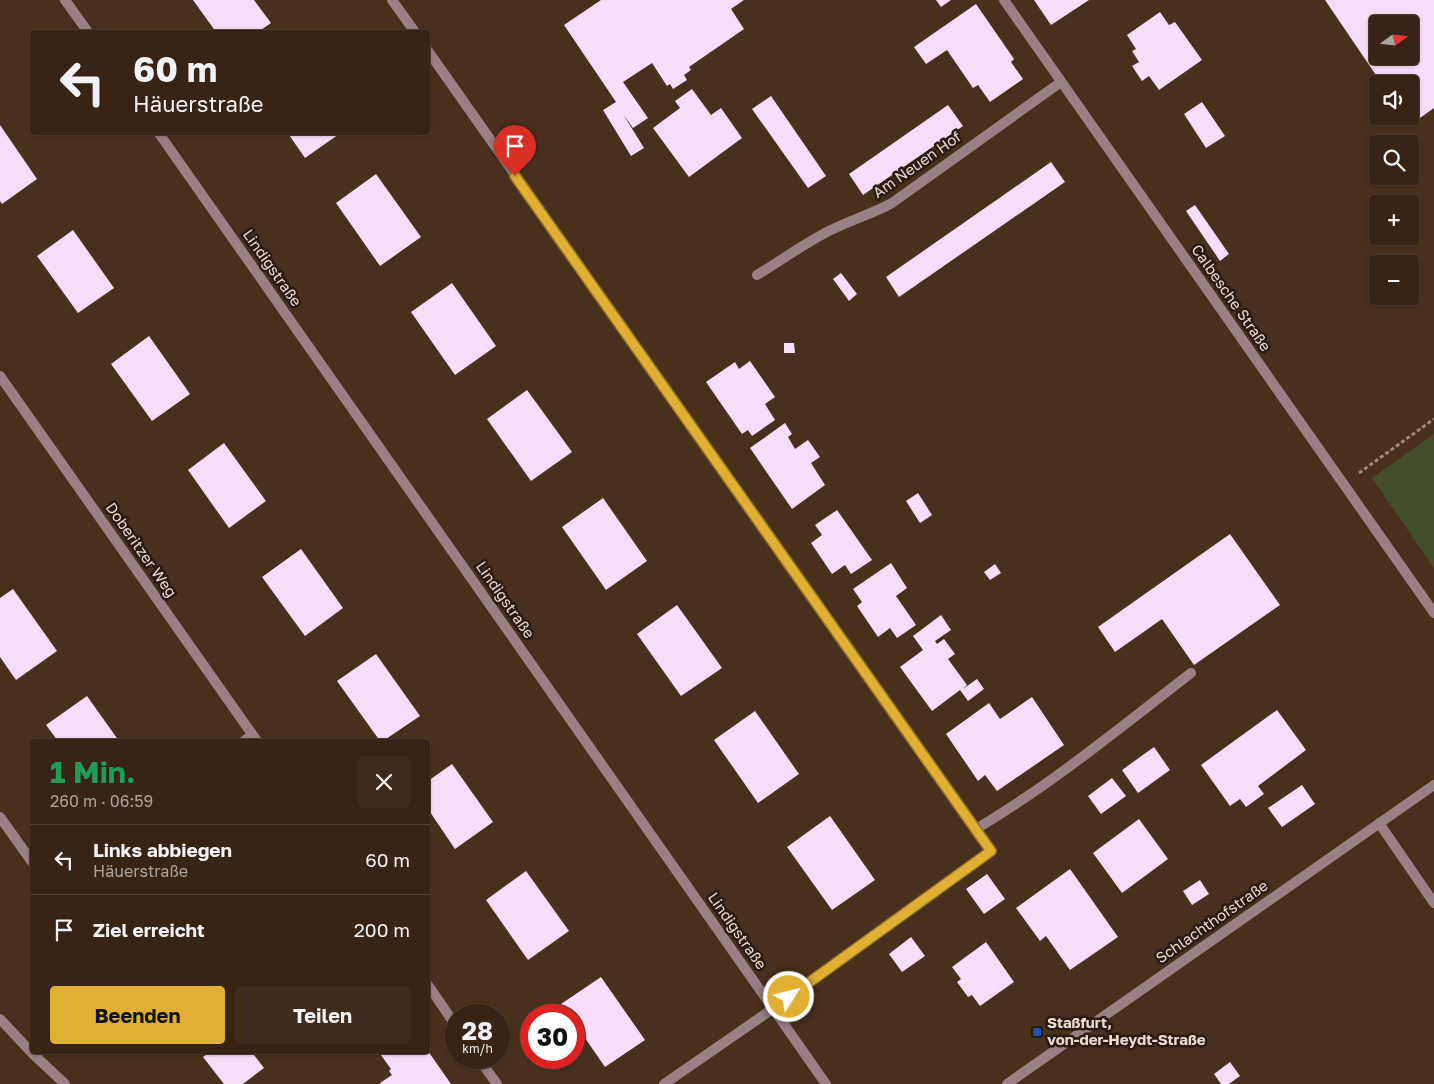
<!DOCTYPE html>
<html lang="de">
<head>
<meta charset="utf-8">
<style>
	:root { --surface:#372416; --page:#3e2c1f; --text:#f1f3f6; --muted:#aaa4a1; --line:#514135; --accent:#dfb034 }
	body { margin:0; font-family:"Golos Text",sans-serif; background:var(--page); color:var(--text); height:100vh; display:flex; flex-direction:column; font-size:19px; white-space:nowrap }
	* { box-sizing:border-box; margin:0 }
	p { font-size:16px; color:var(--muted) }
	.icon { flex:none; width:28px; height:28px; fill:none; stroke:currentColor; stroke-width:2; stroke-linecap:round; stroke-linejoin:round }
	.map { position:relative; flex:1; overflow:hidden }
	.sheet { position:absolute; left:30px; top:739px; width:400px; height:315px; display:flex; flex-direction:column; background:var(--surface); border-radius:5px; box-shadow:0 1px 4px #0004,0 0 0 1px var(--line) }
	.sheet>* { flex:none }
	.top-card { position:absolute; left:30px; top:30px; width:400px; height:105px; border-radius:5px; box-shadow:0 1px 4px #0004,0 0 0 1px var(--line); background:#372416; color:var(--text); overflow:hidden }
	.needle { width:32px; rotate:75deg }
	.controls { position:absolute; left:1369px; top:15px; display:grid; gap:10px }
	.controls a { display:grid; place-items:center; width:50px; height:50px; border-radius:5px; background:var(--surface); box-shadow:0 1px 4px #0004,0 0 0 1px var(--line); font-size:25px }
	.speed { position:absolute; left:445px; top:1004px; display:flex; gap:10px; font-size:25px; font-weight:700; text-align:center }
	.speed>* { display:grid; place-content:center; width:65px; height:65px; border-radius:50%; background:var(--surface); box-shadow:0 1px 4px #0004,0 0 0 1px var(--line); line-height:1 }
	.speed small { font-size:12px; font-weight:400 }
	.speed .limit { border:8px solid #d22; background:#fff; color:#111 }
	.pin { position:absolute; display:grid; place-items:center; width:42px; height:42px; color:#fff; margin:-51px -21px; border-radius:50% 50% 50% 0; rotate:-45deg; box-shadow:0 0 5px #0007 }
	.pin .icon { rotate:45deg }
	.me { position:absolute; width:55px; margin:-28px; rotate:54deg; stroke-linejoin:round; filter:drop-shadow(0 0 4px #0008) }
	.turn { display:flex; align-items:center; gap:18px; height:105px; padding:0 20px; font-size:22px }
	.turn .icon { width:65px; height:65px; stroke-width:2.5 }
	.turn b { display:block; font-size:35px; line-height:42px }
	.round { display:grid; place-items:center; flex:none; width:52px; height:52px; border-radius:5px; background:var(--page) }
	.headline { display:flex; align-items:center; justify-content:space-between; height:85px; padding:0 20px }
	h1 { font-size:30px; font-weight:700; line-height:38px; color:#1e9e55 }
	.action { display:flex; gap:10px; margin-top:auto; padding:10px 20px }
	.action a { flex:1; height:58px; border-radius:5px; background:var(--accent); color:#111; font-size:20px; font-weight:700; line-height:58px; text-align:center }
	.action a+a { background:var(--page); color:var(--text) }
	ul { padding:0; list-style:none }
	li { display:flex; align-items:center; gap:15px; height:70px; padding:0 20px; border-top:1px solid var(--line) }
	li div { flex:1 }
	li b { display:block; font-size:19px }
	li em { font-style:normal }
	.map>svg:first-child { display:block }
</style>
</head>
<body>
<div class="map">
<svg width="1434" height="1084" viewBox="0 0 1434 1084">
	<rect width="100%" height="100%" fill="#49301d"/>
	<!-- green -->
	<path fill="#444d2a" d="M 1434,434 L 1434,568 L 1372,478 Z"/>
	<!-- building -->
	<g fill="#f7ddfa" fill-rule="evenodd">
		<path d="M 193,0 L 254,0 L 271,23 L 258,32 L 216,32 Z"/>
		<path d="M 601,0 L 744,0 L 731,9 L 744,29 L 689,67 L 691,70 L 684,75 L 687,80 L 673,89 L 670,84 L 667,86 L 652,63 L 623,82 L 648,118 L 633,128 L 623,114 L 644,148 L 631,156 L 603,110 L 616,102 L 564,25 Z"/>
		<path d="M 936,0 L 951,0 L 941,7 Z"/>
		<path d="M 1034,0 L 1089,0 L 1051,25 Z"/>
		<path d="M 1325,0 L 1434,0 L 1434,108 L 1410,125 L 1404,116 L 1410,116 L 1410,84 L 1382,84 ZM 1378,24 L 1410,24 L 1410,56 L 1378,56 Z"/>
		<path d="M 976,4 L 1014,59 L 1011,62 L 1023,79 L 990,102 L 978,85 L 973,88 L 947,50 L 926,64 L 914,47 Z"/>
		<path d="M 1160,12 L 1169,25 L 1175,22 L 1202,60 L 1159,90 L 1149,76 L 1142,81 L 1132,66 L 1139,62 L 1132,51 L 1136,49 L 1127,35 Z"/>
		<path d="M 692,89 L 711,115 L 721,108 L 742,138 L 689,177 L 653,128 L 680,108 L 675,101 Z"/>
		<path d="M 771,96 L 826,176 L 808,188 L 752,109 Z"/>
		<path d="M 1202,102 L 1225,136 L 1206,148 L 1184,114 Z"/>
		<path d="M 948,105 L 963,126 L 863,195 L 849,174 Z"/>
		<path d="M 0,125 L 37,179 L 2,204 L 0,201 Z"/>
		<path d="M 287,132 L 342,132 L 305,158 Z"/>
		<path d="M 1051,162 L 1065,182 L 899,297 L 886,277 Z"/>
		<path d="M 376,174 L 421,237 L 380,266 L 336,203 Z"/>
		<path d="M 1195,205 L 1229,254 L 1220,261 L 1186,211 Z"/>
		<path d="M 73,230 L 114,288 L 78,313 L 37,256 Z"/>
		<path d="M 841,273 L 857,294 L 849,301 L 833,279 Z"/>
		<path d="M 452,283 L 496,346 L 455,375 L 411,312 Z"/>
		<path d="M 149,336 L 190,394 L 152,421 L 111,364 Z"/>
		<path d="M 784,343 L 794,343 L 795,353 L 784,353 Z"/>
		<path d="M 750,361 L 775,397 L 765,404 L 775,420 L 752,436 L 748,430 L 742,434 L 706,382 L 735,362 L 739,369 Z"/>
		<path d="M 527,390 L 572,452 L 531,481 L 487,419 Z"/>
		<path d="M 785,423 L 792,434 L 788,437 L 795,449 L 808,440 L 820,457 L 811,463 L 825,485 L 792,509 L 750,448 Z"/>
		<path d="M 224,443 L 266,501 L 229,528 L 188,470 Z"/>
		<path d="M 918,493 L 932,515 L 920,523 L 906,501 Z"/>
		<path d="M 603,498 L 647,561 L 606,590 L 562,527 Z"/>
		<path d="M 837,510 L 872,560 L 851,574 L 845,565 L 832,574 L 811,543 L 822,535 L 815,525 Z"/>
		<path d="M 1230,534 L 1280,605 L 1194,665 L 1162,619 L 1115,652 L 1098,627 Z"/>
		<path d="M 301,549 L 343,608 L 305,636 L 262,577 Z"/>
		<path d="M 891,563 L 907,588 L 896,596 L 916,625 L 897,638 L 890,628 L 878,637 L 857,606 L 862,602 L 853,589 Z"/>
		<path d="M 995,564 L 1001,573 L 990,580 L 984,572 Z"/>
		<path d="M 13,589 L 57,651 L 16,680 L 0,657 L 0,598 Z"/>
		<path d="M 677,605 L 722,668 L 681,696 L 637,634 Z"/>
		<path d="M 941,615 L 951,630 L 935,641 L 937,644 L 944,639 L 955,654 L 948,659 L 967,685 L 963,689 L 977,679 L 984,689 L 968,701 L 960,690 L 932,711 L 900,667 L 923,650 L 913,636 Z"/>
		<path d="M 376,654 L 420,716 L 383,741 L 380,741 L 337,681 Z"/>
		<path d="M 87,696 L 109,727 L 119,741 L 58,741 L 46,725 Z"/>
		<path d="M 1032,697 L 1064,745 L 997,791 L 985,775 L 978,781 L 946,734 L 989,703 L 1000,719 Z"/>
		<path d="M 1277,710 L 1306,750 L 1258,786 L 1264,794 L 1246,807 L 1240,799 L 1230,806 L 1201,765 Z"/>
		<path d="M 755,711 L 799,774 L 758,803 L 714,740 Z"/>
		<path d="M 1154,747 L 1170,770 L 1138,793 L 1122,770 Z"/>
		<path d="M 452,764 L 493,822 L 455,849 L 428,809 L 428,781 Z"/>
		<path d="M 1112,778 L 1126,796 L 1101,814 L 1088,796 Z"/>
		<path d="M 1302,785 L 1315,804 L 1282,827 L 1268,808 Z"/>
		<path d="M 830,816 L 875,880 L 832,910 L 787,847 Z"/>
		<path d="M 1139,819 L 1168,859 L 1122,893 L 1093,853 Z"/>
		<path d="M 1070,869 L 1118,937 L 1070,970 L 1046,936 L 1040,941 L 1016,908 Z"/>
		<path d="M 526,871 L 569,931 L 528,960 L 486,900 Z"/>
		<path d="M 987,874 L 1005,899 L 984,914 L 966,889 Z"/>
		<path d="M 1200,880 L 1209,894 L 1192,905 L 1183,891 Z"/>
		<path d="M 911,937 L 925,956 L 902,972 L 889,954 Z"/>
		<path d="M 986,942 L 1014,982 L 980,1006 L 972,995 L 968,997 L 957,982 L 961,979 L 952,967 Z"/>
		<path d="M 601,977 L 645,1040 L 605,1067 L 574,1022 L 574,1015 L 569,1015 L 561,1004 Z"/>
		<path d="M 211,1051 L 251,1051 L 264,1068 L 243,1084 L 224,1084 L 203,1057 Z"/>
		<path d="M 378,1051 L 428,1051 L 451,1084 L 381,1084 L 380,1083 L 392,1075 L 389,1071 L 391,1069 Z"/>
		<path d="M 1230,1062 L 1240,1076 L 1229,1084 L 1221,1084 L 1214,1074 Z"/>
	</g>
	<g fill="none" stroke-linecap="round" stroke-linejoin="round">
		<!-- path -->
		<path stroke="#9e897a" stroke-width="3" stroke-dasharray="4 2.5" stroke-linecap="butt" d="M 1359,473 L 1434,419"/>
		<!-- service -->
		<g stroke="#998084" stroke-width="10">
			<path d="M 1379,823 L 1434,903"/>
			<path d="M 976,829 C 1052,784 1121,727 1191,673"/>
		</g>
		<!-- minor -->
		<g stroke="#998084" stroke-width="10">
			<path d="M 65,0 L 88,32"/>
			<path d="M 392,0 L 415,32"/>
			<path d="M 1004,0 L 1434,613"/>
			<path d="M 428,51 L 991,851 L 774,1008 L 664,1084"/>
			<path d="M 158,132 L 826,1084"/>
			<path d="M 757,275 C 782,260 806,242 831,230 C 851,220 872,214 892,203 L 1061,82"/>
			<path d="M 0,376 L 257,741"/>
			<path d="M 244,741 L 252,735"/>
			<path d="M 0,817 L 32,862"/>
			<path d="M 428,985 L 456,1026"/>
			<path d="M 478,1058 L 497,1084"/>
		</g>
		<!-- tertiary -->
		<g stroke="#998084" stroke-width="10">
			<path d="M 0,1019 L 33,1054 L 65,1084"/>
			<path d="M 1007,1084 L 1434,785"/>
		</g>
	</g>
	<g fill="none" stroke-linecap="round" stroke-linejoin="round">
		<defs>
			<path id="route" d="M 515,176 L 991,851 L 789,997"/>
		</defs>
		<!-- route casing -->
		<use href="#route" stroke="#917222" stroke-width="12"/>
		<!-- route -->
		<use href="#route" stroke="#dfb034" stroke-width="9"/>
	</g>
	<!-- markers -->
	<rect fill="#1a4fb4" stroke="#271b13" stroke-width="2" x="1032" y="1027" width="10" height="10" rx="2.5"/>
	<g text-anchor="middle" stroke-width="5" stroke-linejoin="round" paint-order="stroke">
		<!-- street labels -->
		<g font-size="15" fill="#ebdacf" stroke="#271b13">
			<text transform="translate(917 165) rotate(-35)" y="5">Am Neuen Hof</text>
			<text transform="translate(272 268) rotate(55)" y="5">Lindigstraße</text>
			<text transform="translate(1231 298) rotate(55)" y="5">Calbesche Straße</text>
			<text transform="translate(141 550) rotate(55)" y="5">Doberitzer Weg</text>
			<text transform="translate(505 600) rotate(55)" y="5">Lindigstraße</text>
			<text transform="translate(1212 922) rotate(-35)" y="5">Schlachthofstraße</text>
			<text transform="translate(737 931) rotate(55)" y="5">Lindigstraße</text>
		</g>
		<!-- poi labels -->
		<g font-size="15" font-weight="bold" fill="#ebdacf" stroke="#271b13" text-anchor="start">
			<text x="1047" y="1028">Staßfurt,<tspan x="1047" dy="17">von-der-Heydt-Straße</tspan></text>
		</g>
	</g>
</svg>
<div class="controls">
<a><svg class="needle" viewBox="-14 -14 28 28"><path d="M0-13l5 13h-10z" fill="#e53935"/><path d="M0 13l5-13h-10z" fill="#aaa4a1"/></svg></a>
<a><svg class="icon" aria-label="sound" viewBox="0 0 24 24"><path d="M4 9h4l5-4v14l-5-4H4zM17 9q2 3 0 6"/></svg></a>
<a><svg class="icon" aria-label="search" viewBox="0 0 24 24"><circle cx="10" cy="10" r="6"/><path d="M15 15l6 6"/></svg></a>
<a>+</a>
<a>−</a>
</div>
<div class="speed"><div>28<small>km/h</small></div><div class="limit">30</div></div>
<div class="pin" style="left:515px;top:176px;background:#d93025"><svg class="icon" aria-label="arrive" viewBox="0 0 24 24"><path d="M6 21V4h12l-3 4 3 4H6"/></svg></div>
<svg class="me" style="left:789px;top:997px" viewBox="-20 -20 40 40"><circle r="17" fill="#dfb034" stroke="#fff" stroke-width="3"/><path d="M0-11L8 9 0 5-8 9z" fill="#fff"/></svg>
<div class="top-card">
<div class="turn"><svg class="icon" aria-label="left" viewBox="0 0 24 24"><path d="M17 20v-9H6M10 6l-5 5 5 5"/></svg><div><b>60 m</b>Häuerstraße</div></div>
</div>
<section class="sheet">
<div class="headline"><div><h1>1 Min.</h1><p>260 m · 06:59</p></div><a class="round"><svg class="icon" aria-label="close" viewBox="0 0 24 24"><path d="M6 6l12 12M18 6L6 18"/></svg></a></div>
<ul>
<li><svg class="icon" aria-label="left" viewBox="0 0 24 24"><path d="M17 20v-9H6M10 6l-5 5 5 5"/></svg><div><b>Links abbiegen</b><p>Häuerstraße</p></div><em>60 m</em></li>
<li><svg class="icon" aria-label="arrive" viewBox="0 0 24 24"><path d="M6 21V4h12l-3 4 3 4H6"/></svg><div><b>Ziel erreicht</b></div><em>200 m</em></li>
</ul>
<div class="action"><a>Beenden</a><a>Teilen</a></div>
</section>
</div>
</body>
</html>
